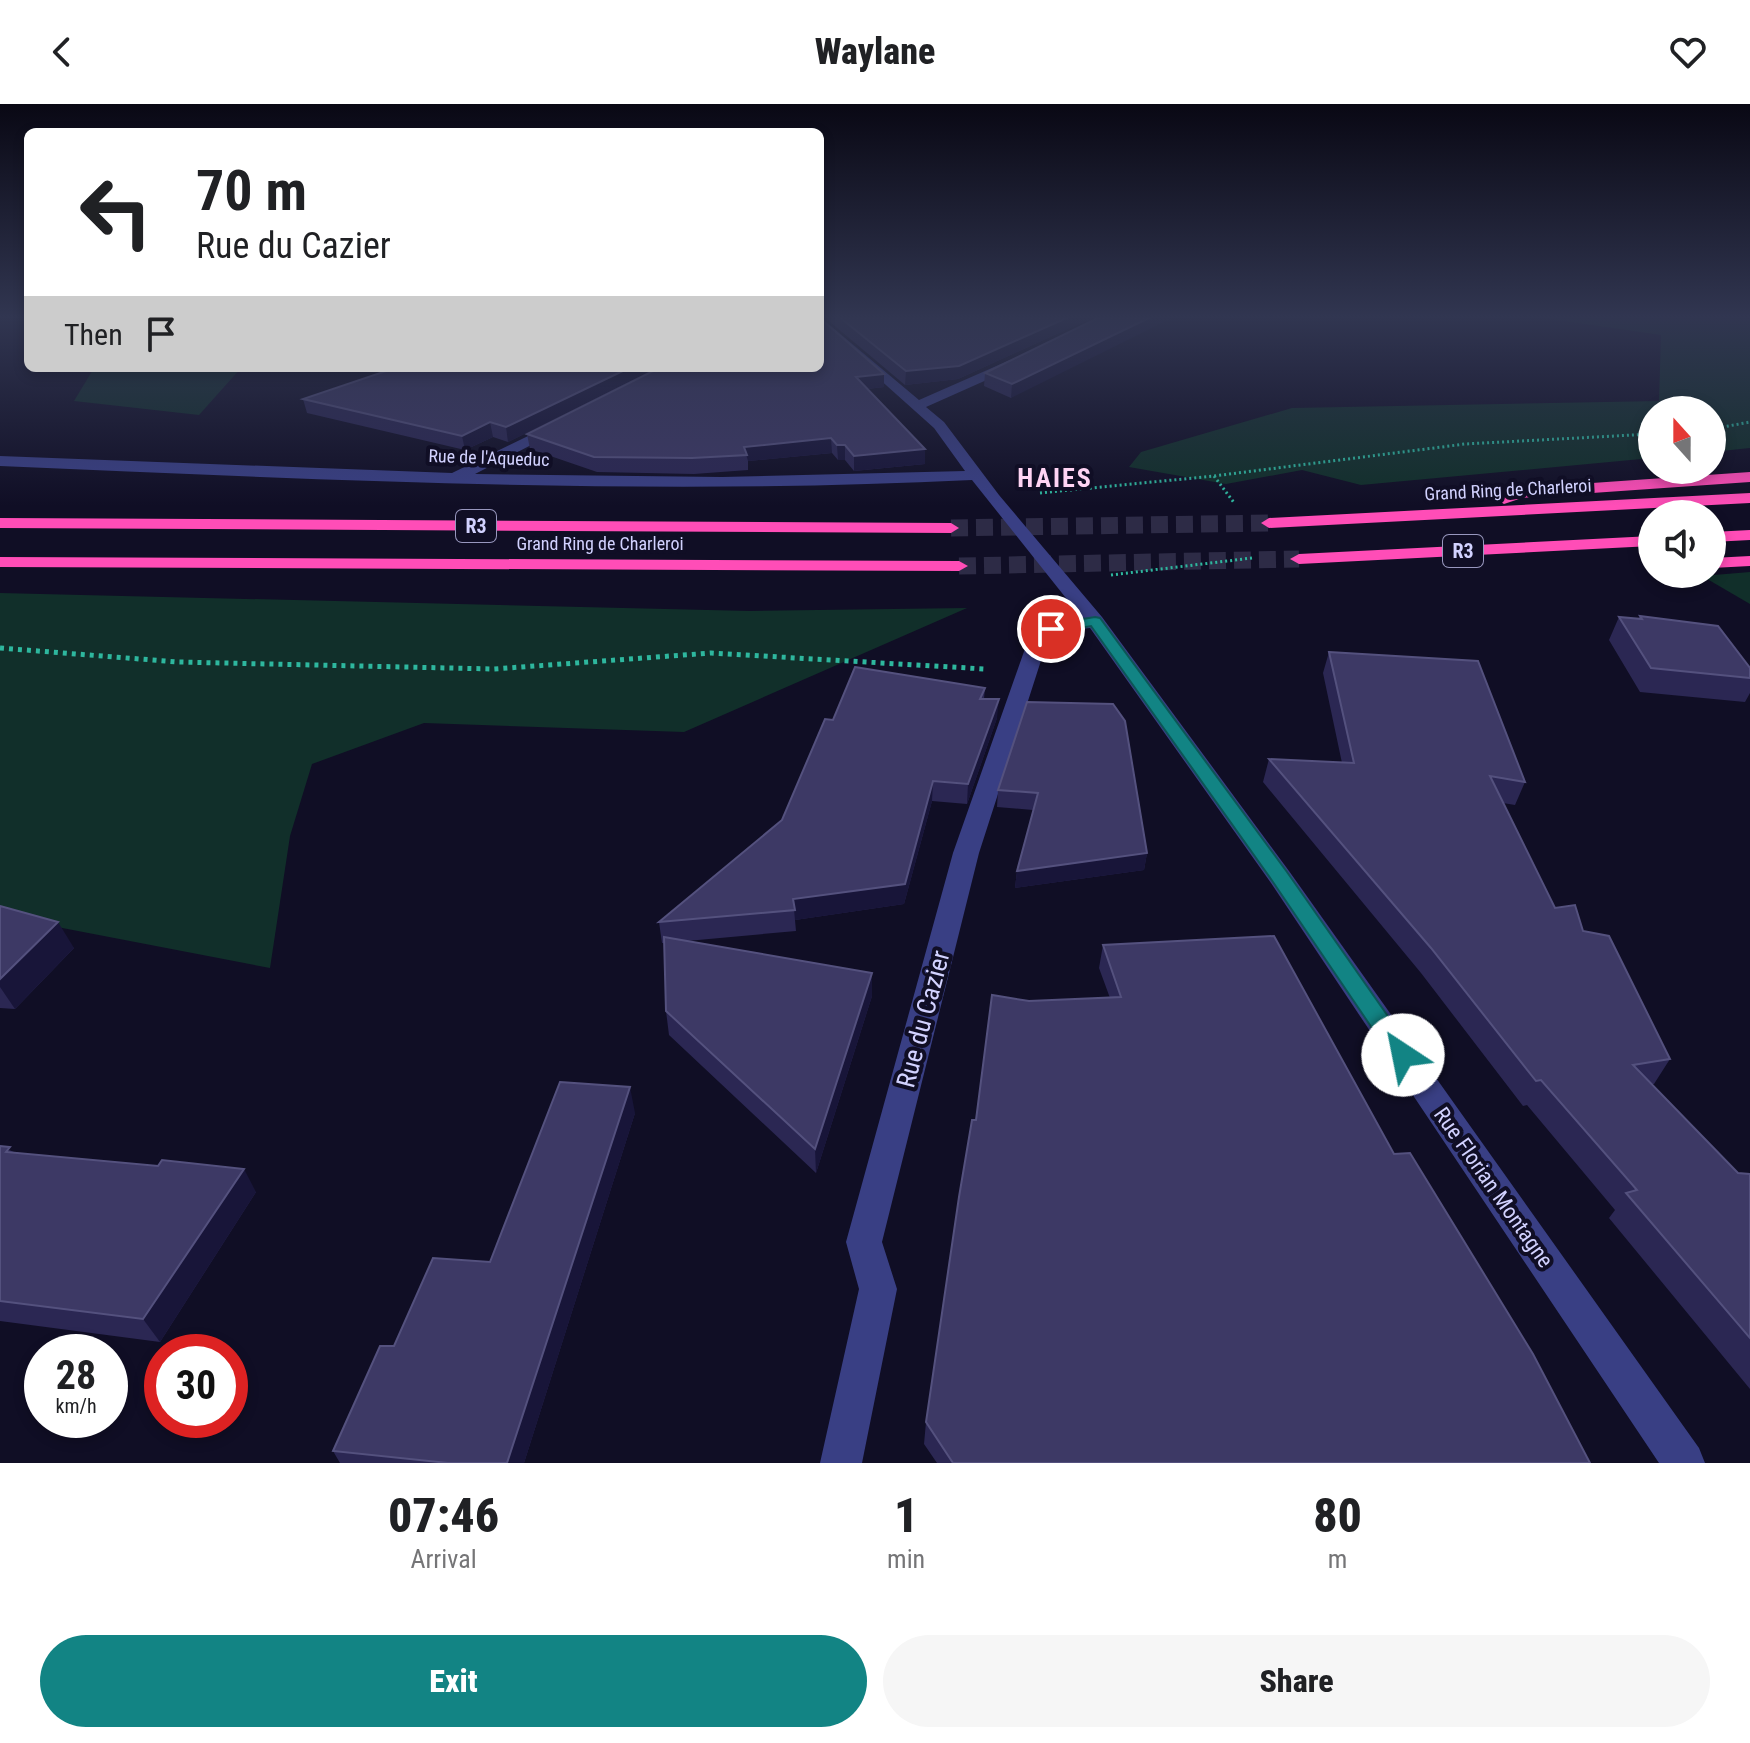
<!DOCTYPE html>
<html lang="en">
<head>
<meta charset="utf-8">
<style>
	:root { --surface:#fff; --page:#f6f6f6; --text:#202124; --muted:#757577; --accent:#128484 }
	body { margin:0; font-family:"Roboto Condensed",sans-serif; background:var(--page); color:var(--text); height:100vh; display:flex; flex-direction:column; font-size:30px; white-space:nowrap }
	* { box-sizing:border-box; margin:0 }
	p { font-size:26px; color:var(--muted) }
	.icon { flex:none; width:44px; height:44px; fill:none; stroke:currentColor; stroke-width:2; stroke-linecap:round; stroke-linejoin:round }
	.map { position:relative; height:1359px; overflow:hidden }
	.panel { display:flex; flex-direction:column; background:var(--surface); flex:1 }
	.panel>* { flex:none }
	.banner { position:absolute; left:24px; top:24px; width:800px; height:244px; border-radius:12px; box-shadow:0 4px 12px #0003; background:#fff; color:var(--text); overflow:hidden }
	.needle { width:52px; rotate:339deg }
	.buttons { position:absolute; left:1638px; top:292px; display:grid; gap:16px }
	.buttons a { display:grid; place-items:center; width:88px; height:88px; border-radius:50%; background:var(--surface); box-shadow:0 4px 12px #0003; font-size:40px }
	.speed { position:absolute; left:24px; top:1230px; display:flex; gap:16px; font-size:40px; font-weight:700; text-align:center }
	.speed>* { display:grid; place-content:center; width:104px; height:104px; border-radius:50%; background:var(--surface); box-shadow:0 4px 12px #0003; line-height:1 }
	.speed small { font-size:20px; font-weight:400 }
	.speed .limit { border:12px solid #d22; background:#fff; color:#111 }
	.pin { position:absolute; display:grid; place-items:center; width:68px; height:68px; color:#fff; margin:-34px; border:4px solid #fff; border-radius:50%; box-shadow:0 2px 8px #0007 }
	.me { position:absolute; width:88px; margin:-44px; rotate:326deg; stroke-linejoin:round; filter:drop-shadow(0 0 6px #0008) }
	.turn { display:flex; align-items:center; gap:28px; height:168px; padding:0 40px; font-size:36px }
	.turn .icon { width:104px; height:104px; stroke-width:2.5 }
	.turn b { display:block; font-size:56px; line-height:68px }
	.then { display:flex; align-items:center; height:76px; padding:0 40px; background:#0003; gap:16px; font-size:30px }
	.eta { display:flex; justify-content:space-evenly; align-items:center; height:136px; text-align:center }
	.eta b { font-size:48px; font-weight:800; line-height:56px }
	.primary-button { display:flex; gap:16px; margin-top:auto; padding:16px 40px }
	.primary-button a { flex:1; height:92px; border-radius:48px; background:var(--accent); color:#fff; font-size:32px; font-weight:800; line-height:92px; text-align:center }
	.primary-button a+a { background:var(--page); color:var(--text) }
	header { display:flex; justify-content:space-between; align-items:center; height:104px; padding:0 40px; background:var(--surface); font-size:36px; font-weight:800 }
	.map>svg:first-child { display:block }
</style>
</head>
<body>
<header><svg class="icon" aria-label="back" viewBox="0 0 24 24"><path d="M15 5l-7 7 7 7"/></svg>Waylane<svg class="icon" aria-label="heart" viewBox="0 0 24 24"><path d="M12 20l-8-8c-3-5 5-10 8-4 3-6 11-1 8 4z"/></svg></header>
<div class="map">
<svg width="1750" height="1359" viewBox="0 0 1750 1359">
	<rect width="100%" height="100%" fill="#100e25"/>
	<!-- green -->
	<g fill="#112f2a">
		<path d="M 1530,212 L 1750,212 L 1750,344 L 1712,348 L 1712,306 L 1652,306 L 1652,354 L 1361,381 L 1302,366 L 1226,380 L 1129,363 L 1141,348 L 1292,304 L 1659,297 L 1661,231 Z"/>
		<path d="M 94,264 L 241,264 L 199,311 L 74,297 Z"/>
		<path d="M 1750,468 L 1750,500 L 1702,472 Z"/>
		<path d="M 0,489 L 750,507 L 967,504 L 684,628 L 424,619 L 312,660 L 290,732 L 270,864 L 0,812 Z"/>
	</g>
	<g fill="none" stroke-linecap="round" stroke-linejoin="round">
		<!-- highway-tunnel -->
		<g stroke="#2d2b46" stroke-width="17" stroke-dasharray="17 8" stroke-linecap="butt">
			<path d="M 951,424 L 1269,419"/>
			<path d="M 959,462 L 1299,455"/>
		</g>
		<!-- path-far1 -->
		<g stroke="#2eb79e" stroke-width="3" stroke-dasharray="2 3" stroke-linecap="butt">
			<path d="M 1712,325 L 1750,318"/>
			<path d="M 1214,372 L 1235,400"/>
			<path d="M 1040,389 L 1214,372 L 1465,340 L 1652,330"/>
			<path d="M 1111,471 L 1252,454"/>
		</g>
		<!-- path -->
		<path stroke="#2eb79e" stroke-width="5" stroke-dasharray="4 5" stroke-linecap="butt" d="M 0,544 L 178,558 L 494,565 L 711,549 L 985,565"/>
		<!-- minor -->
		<path fill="#393f84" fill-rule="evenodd" d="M 820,213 L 919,296 L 1010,256 L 1018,256 L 1018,262 L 926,303 L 944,318 L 999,391 L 1102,513 L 1289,767 L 1699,1344 L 1705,1359 L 1659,1359 L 1271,779 L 1090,524 L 1063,527 L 1046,541 L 979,749 L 882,1138 L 897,1185 L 862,1359 L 820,1359 L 859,1185 L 846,1138 L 953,749 L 1027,539 L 1050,518 L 1081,513 L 972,376 C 648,392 323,376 0,362 L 0,352 L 452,369 L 557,318 L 564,322 L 562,325 L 475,370 L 722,373 L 965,367 L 934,324 L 820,222 Z"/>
		<!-- highway -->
		<g fill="#ff4db7" fill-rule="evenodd">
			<path d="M 1750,368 L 1750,378 L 1522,394 L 1504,400 L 1496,395 L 1519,384 Z"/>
			<path d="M 1750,389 L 1750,399 L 1269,424 L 1261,419 L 1269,414 Z"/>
			<path d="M 0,414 L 951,419 L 959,424 L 951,429 L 0,424 Z"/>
			<path d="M 1750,426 L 1750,436 L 1712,438 L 1712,428 Z"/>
			<path d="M 1652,432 L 1652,442 L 1299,460 L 1290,455 L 1299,450 Z"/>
			<path d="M 1750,452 L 1750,462 L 1712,464 L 1712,454 Z"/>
			<path d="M 0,453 L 959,457 L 968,462 L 959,467 L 0,463 Z"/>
		</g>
	</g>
	<!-- wall -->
	<g fill="#2b2753">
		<path d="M 823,212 L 1096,212 L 958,275 L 905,281 Z"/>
		<path d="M 1102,212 L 1011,294 L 984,282 L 985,269 Z"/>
		<path d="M 657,264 L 508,338 L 493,333 L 465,346 L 307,309 L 303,295 Z"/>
		<path d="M 659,264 L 884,283 L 867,285 L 925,345 L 925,360 L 854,367 L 845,356 L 838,356 L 832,349 L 748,357 L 748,366 L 694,370 L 597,368 L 530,345 L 527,330 Z"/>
		<path d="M 1640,512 L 1750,564 L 1750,589 L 1745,598 L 1640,588 L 1609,536 L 1619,513 L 1638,515 Z"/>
		<path d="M 1329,548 L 1525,678 L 1515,701 L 1503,699 L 1555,804 L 1583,827 L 1670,955 L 1654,980 L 1652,980 L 1738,1069 L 1750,1070 L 1750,1285 L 1609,1114 L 1615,1106 L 1527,1001 L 1523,1002 L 1421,869 L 1263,678 L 1269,655 L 1342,659 L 1323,569 Z"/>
		<path d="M 985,584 L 984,595 L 997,614 L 967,700 L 932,697 L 904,800 L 795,816 L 796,827 L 687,837 L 872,869 L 872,892 L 816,1069 L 669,931 L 666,907 L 664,839 L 662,839 L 659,818 L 782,716 L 833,616 Z"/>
		<path d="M 1027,598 L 1147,749 L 1144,766 L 1015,784 L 1017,767 L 1033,706 L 997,703 L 998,686 Z"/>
		<path d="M 0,802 L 74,844 L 15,905 L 0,904 Z"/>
		<path d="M 1103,841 L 1394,1050 L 1590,1359 L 937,1359 L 924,1340 L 926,1318 L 976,1016 L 1029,897 L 1110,894 L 1099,864 Z"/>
		<path d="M 635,1009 L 524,1359 L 340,1359 L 333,1347 L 394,1242 L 490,1158 Z"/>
		<path d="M 0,1042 L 14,1048 L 256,1088 L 160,1238 L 0,1217 Z"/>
	</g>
	<!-- shaded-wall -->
	<g fill="#181539">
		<path d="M 1071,212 L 1096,212 L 958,275 L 905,281 L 906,267 Z"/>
		<path d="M 1153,212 L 1176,212 L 1011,294 L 1012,280 Z"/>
		<path d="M 629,264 L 657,264 L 508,338 L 506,323 Z"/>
		<path d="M 884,270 L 884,283 L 856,286 L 856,273 Z"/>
		<path d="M 490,318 L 493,333 L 465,346 L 462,332 Z"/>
		<path d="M 831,334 L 832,349 L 748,357 L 744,343 Z"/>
		<path d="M 837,341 L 845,341 L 845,356 L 838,356 Z"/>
		<path d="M 925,345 L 925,360 L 854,367 L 854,352 Z"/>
		<path d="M 999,595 L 997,614 L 967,700 L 968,680 Z"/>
		<path d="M 933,677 L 932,697 L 904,800 L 795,816 L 793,795 Z"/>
		<path d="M 1147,749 L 1144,766 L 1015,784 L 1017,767 Z"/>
		<path d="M 58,818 L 74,844 L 15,905 L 0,883 L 0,875 Z"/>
		<path d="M 872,869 L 872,892 L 816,1069 L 815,1045 Z"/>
		<path d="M 630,983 L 635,1009 L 524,1359 L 507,1359 Z"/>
		<path d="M 244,1065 L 256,1088 L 160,1238 L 143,1215 Z"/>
	</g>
	<!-- building -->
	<g fill="#3d3965" stroke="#54517e" stroke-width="2">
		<path d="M 838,212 L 1071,212 L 959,262 L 906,267 Z"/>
		<path d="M 1102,212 L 1153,212 L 1012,280 L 985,269 Z"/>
		<path d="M 820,214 L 884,270 L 856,273 L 925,345 L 854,352 L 845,341 L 837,341 L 831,334 L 744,343 L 747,351 L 692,354 L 594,353 L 527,330 L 659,264 L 820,264 Z"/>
		<path d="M 395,264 L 629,264 L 506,323 L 490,318 L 462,332 L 303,295 Z"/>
		<path d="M 1640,512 L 1718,522 L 1750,564 L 1750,574 L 1651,564 L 1619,513 L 1642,515 Z"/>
		<path d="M 1329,548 L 1478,557 L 1525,678 L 1490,672 L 1555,804 L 1575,801 L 1583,827 L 1609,832 L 1670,955 L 1633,961 L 1738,1069 L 1750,1070 L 1750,1234 L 1626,1089 L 1637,1086 L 1541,976 L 1536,977 L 1431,844 L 1269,655 L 1354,659 Z"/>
		<path d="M 855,563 L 985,584 L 980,595 L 999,595 L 968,680 L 933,677 L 905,780 L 793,795 L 795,806 L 659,818 L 782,716 L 825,615 L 833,616 Z"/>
		<path d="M 1027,598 L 1113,600 L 1125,617 L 1147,749 L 1017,767 L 1038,689 L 998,686 Z"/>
		<path d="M 0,802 L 58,818 L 0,875 Z"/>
		<path d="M 1274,832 L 1394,1050 L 1410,1049 L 1533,1250 L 1590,1359 L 953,1359 L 926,1318 L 959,1093 L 972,1016 L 976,1016 L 992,891 L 1029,897 L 1121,893 L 1103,841 Z"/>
		<path d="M 664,833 L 872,869 L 815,1045 L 666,907 Z"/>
		<path d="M 560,978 L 630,983 L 507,1359 L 448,1359 L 333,1347 L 380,1242 L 394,1242 L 433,1154 L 490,1158 Z"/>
		<path d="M 0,1042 L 10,1043 L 6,1048 L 158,1062 L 162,1056 L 244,1065 L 143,1215 L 0,1197 Z"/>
	</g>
	<!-- sky -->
	<linearGradient id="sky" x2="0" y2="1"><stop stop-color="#090814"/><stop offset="0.53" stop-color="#313651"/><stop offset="1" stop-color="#313651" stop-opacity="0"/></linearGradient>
	<rect width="1750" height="402" fill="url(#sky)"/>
	<!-- route -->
	<path fill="#128484" stroke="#0c5656" stroke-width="2" d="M 1095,513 L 1100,514 L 1287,768 L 1411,945 L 1415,951 L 1411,958 L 1403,961 L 1395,958 L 1273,778 L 1091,522 L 1051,529 L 1043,525 L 1051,520 Z"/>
	<g text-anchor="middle" stroke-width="8" stroke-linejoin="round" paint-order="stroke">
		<!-- far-street labels -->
		<g font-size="18" fill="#d2d2ff" stroke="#100e25">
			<text transform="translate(489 354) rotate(2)" y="6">Rue de l'Aqueduc</text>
			<text transform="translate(1508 386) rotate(-3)" y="6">Grand Ring de Charleroi</text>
			<text x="600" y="446">Grand Ring de Charleroi</text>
		</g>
		<!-- shield labels -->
		<g fill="#100e25" stroke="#9897be" stroke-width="2">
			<rect x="456" y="406" width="40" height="32" rx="6"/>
			<rect x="1443" y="431" width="40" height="32" rx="6"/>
		</g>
		<g font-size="20" font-weight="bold" fill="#d2d2ff">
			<text x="476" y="429">R3</text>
			<text x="1463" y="454">R3</text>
		</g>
		<!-- street labels -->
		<g font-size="22" fill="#d2d2ff" stroke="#100e25">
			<text transform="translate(1494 1083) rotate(55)" y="8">Rue Florian Montagne</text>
		</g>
		<!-- far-district labels -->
		<g font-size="26" font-weight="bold" letter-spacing="2" fill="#ffd4f4" stroke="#100e25">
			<text x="1055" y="383">HAIES</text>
		</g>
		<!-- near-street labels -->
		<g font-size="26" fill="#d2d2ff" stroke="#100e25">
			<text transform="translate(923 915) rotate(-75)" y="9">Rue du Cazier</text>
		</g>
	</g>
</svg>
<div class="buttons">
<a><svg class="needle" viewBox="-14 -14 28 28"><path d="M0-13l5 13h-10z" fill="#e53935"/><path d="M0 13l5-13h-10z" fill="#757577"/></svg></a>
<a><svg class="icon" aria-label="sound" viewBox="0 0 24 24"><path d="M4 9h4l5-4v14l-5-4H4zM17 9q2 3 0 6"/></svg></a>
</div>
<div class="speed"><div>28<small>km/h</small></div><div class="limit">30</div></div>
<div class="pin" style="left:1051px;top:525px;background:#d93025"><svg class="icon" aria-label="arrive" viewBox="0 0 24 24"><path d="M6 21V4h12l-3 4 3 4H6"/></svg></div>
<svg class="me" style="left:1403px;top:951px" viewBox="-20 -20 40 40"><circle r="19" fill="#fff"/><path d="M0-13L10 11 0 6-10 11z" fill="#128484"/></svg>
<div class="banner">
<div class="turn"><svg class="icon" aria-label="left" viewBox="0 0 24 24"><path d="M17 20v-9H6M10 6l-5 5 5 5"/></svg><div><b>70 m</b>Rue du Cazier</div></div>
<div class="then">Then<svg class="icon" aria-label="arrive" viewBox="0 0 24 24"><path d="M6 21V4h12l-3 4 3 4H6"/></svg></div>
</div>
</div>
<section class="panel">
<div class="eta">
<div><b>07:46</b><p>Arrival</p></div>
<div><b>1</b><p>min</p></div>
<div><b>80</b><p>m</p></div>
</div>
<div class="primary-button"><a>Exit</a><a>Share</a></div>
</section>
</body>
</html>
